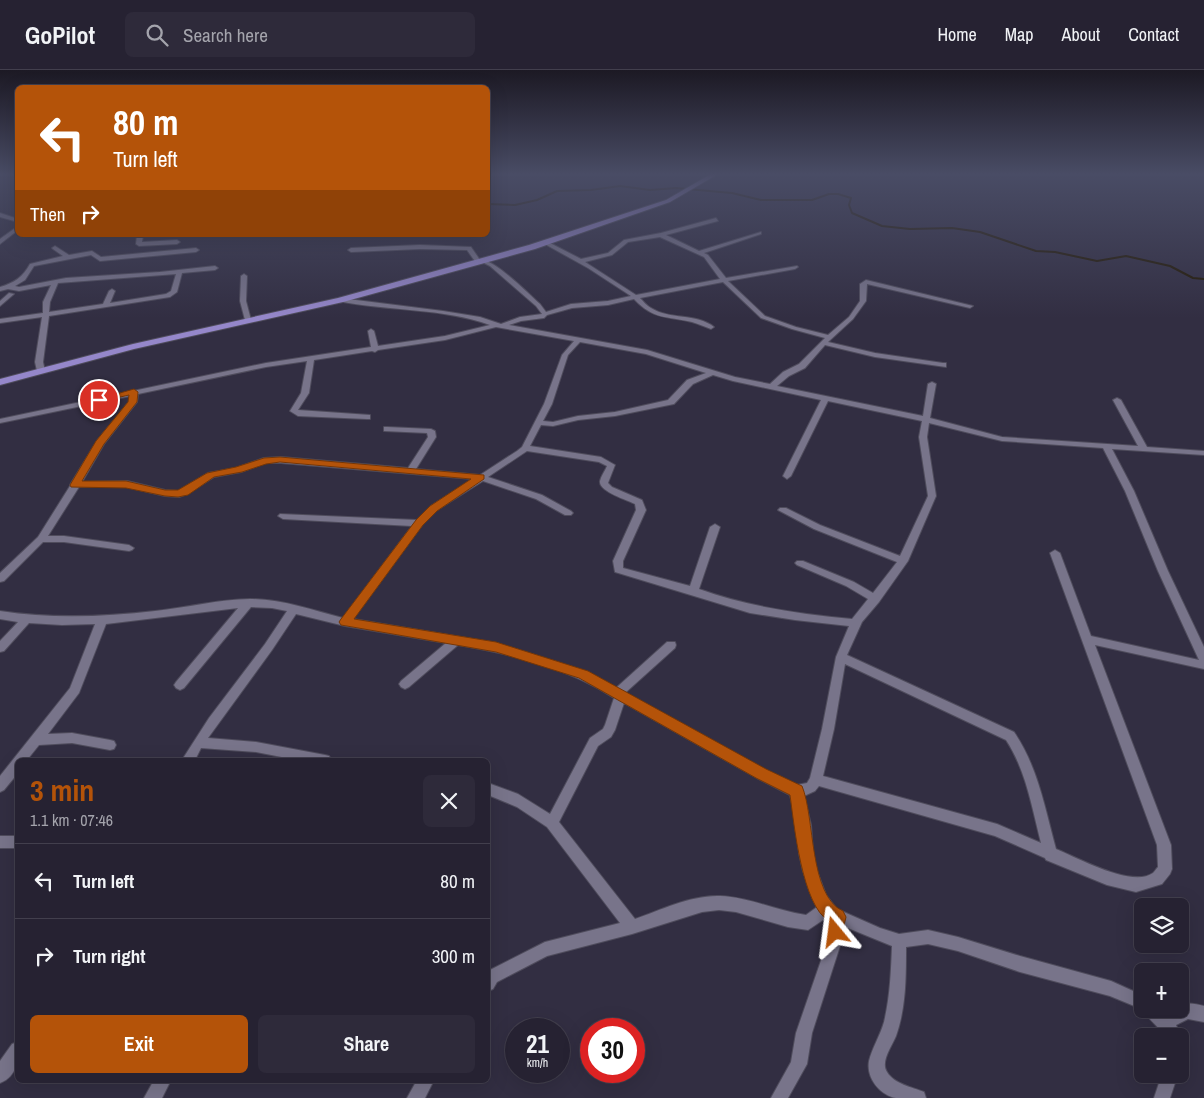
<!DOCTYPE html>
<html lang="en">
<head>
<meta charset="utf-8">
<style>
	:root { --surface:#262232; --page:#2e2a3a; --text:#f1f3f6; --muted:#a4a4ac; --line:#423f4d; --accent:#b45309 }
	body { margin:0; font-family:"Archivo Narrow",sans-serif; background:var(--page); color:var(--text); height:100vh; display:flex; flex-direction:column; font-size:19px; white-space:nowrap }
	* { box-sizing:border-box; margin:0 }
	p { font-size:16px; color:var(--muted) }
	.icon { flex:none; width:28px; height:28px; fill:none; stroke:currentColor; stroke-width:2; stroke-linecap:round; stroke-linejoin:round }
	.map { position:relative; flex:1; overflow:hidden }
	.sheet { position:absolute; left:15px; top:688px; width:475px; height:325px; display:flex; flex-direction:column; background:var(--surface); border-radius:8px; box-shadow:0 5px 20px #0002,0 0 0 1px var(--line) }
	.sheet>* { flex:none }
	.banner { position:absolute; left:15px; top:15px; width:475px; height:152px; border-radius:8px; box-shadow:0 5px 20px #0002,0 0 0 1px var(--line); background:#b45309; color:#fff; overflow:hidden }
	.tools { position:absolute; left:1134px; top:828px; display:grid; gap:10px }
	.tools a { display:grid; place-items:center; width:55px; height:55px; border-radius:8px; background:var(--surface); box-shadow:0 5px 20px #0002,0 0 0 1px var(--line); font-size:25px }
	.speed { position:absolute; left:505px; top:948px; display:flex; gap:10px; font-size:25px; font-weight:700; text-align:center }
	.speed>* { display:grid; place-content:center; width:65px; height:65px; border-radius:50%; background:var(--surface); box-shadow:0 5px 20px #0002,0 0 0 1px var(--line); line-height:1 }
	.speed small { font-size:12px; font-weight:400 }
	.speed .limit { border:8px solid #d22; background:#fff; color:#111 }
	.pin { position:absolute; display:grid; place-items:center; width:42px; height:42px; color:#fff; margin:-21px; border:2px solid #fff; border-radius:50%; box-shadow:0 1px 5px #0007 }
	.me { position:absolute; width:55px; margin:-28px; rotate:344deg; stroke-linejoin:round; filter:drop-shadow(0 0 4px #0008) }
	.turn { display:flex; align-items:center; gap:18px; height:105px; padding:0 15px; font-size:22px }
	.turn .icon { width:65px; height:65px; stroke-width:2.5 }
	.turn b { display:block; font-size:35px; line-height:42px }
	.then { display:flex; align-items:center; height:48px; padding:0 15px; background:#0003; gap:10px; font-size:19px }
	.round { display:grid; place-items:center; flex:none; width:52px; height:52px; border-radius:8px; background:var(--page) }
	.headline { display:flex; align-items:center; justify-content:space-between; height:85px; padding:0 15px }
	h1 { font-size:30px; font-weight:800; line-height:38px; color:var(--accent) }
	.primary-button { display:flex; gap:10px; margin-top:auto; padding:10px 15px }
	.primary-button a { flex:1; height:58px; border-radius:8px; background:var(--accent); color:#fff; font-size:20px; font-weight:800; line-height:58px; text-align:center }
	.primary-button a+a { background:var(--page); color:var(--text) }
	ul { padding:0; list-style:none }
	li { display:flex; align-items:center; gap:15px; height:75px; padding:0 15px; border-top:1px solid var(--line) }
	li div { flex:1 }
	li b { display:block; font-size:19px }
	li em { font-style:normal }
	header { display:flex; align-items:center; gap:30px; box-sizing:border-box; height:70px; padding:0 25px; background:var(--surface); border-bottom:1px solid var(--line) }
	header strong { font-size:24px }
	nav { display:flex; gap:28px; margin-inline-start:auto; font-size:18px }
	.search { width:350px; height:45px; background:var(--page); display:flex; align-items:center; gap:12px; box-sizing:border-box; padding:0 18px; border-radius:8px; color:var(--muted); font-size:19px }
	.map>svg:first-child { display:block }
</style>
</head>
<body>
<header>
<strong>GoPilot</strong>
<div class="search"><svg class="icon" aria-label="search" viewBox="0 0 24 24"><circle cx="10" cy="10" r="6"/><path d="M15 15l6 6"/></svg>Search here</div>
<nav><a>Home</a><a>Map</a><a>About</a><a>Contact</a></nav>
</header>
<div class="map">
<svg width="1204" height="1028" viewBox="0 0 1204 1028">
	<rect width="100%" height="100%" fill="#322e42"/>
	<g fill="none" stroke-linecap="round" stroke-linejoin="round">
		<!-- stream -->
		<path stroke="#221802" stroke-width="2" d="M 488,134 L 515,135 L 537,130 L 557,121 L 591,120 L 620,116 L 650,120 L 676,118 L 732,123 L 761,130 L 812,130 L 829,124 L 838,124 L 851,128 L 849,135 L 852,143 L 882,156 L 910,159 L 952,158 L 980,162 L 1036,181 L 1055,182 L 1097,191 L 1126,186 L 1170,196 L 1193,208 L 1204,209"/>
		<defs>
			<g id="minor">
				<path d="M 0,143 L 18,149 L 18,152 L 0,147 Z"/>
				<path d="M 716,148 L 718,151 L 666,165 L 699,181 L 761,162 L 761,164 L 704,183 L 708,185 L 726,208 L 797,196 L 798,197 L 795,199 L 728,211 L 765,246 L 796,257 L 828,265 L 849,247 L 860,231 L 860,214 L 866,210 L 973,236 L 970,238 L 867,214 L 866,231 L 853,249 L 828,272 L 875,283 L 943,293 L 946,293 L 946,297 L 875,287 L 825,275 L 805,298 L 789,306 L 777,316 L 923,346 L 928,314 L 932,312 L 936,314 L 930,348 L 1002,367 L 1138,376 L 1113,330 L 1117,328 L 1121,330 L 1147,377 L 1204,381 L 1204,385 L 1112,379 L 1134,421 L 1168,501 L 1204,577 L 1204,599 L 1095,575 L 1171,775 L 1172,799 L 1170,804 L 1162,814 L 1136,822 L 1107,815 L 1046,790 L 1045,788 L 995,766 L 819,716 L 815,721 L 804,726 L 811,755 L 813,783 L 817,801 L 826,825 L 837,839 L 880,858 L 899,864 L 928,860 L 958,867 L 1020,886 L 1111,911 L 1142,925 L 1142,939 L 1162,939 L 1166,943 L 1172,939 L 1180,939 L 1180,935 C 1188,932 1196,934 1204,936 L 1204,952 L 1188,949 L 1176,955 L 1181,966 L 1180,968 L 1180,966 L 1164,966 C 1159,956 1148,950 1144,940 L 1110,926 L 1020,902 L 958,881 L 928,874 L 906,877 C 906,907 906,938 896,966 C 892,976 880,992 887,1002 C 894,1014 912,1017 924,1022 L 926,1028 C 917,1028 905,1028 896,1028 C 880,1025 866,1008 869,991 C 872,978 880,966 884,952 C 890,927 891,902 892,876 L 843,856 L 840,876 L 812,963 L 807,994 L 788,1028 L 771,1028 L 791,992 L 796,963 L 826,876 L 829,850 L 826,848 L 808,860 L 788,857 L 736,842 L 719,840 L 702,842 L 632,864 L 547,886 L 497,912 L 493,919 L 488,921 L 488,901 L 545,872 L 620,853 L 547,757 L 517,737 L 488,725 L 488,713 L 518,724 L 550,744 L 590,668 L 603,659 L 605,655 L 614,628 C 568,598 512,584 458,575 L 409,617 L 405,619 L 401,617 L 399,614 L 401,611 L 446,573 L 345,556 L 296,544 L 272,580 L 208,668 L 256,672 L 325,685 L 329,686 L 331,690 L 297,690 L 256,682 L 201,678 L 195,690 L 182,690 L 209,648 L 265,574 L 287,541 L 272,538 L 251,537 L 184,618 L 180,620 L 176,618 L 174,615 L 176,612 L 238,538 L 106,554 L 79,623 L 48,664 L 72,663 L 110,670 L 114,671 L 116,675 L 114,679 L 110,680 L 72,673 L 39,675 L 27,690 L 18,690 L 18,703 L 4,720 L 0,722 L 0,706 L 70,618 L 95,554 L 62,555 L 29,553 L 4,581 L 0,582 L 0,571 L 18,552 L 0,549 L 0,541 C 52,549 103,547 155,541 C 186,538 219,529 250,529 C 281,529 312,540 343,548 L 412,456 L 283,449 L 278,446 L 280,444 L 417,450 L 431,436 L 473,409 L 281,393 L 265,393 L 241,402 L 214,407 L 187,424 L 179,427 L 165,426 L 127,417 L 102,416 L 79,417 L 48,466 L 64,466 L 129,475 L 134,478 L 132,480 L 129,481 L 64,472 L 43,472 L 4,511 L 0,512 L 0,503 L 38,467 L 70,416 L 70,415 L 97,371 L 129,332 L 130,326 L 0,353 L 0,349 L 266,293 L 371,277 L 368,261 L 371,259 L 374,261 L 378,276 L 445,266 L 490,255 C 444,238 386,241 338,231 L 338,229 L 340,228 L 443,241 L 480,247 L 501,254 L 520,247 L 542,244 L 536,236 L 490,196 L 482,192 L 482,190 C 495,190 529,224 540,234 L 546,242 L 571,234 L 608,231 L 631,226 L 588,198 L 543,173 L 548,172 L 581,189 L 608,183 L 624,170 L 661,163 ZM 660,167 L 704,187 L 720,209 L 636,225 L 585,192 L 612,185 L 628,172 ZM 723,212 L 761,248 L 792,259 L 825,268 L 799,294 L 783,302 L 770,314 L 735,307 L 647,280 L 509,255 L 521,251 L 544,248 L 547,245 L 572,238 L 608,235 L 634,229 C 654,250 666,246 692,252 C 699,254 705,257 711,259 L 714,257 C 696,243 670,250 651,238 C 647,236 643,231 640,228 ZM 496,257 L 574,271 L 562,285 L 544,334 L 522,377 L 517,381 L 480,405 L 416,399 L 436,367 L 435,361 L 431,359 L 387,357 L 384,357 L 384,361 L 427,363 L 428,367 L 408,398 L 281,387 L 264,388 L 236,398 L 208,403 L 178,421 L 165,420 L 127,411 L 82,412 L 104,374 L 137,332 L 138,324 L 266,297 L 307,291 L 301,323 L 290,341 L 298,346 L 367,349 L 370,349 L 370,345 L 298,340 L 309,323 L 314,290 L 372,281 L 375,282 L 378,280 L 445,270 ZM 580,272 L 646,284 L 706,303 L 687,310 L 668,330 L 615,342 L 578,346 L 553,352 L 543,351 L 552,334 L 568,285 ZM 713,305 L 733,311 L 821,330 L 783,406 L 787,409 L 791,406 L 828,331 L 922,351 L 919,367 L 928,426 L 900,486 L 820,455 L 786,438 L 780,438 L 778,440 L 814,459 L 897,492 L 873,523 L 854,512 L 803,491 L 797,491 L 795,493 L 797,495 L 846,516 L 868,529 L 852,549 C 800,544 749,537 699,519 L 720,457 L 715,454 L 710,457 L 690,516 L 623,498 L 623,491 L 646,440 L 642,430 L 612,417 L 608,413 L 615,395 L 601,387 L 530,376 L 541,355 L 553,356 L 578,350 L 615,346 L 674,334 L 693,314 ZM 929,353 L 1002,371 L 1103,378 L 1125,421 L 1158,501 L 1199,590 L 1091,566 L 1060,483 L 1055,480 L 1050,483 L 1157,775 L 1158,797 C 1156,799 1155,801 1153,803 C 1132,818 1078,788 1056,779 C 1045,739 1038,697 1014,662 L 847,585 L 862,552 L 879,532 L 908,491 L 936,426 L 927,367 ZM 527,381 L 599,392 L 607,396 C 605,401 601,406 600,411 C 598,421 627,430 635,434 L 636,440 L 613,491 L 615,502 L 750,543 L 795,550 L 849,556 L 836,587 L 822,659 L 810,708 L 807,713 L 797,715 L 765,700 L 625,623 L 675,578 L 676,575 L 675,572 L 667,572 L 616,618 L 587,602 L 496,573 L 353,549 L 422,455 L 437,440 L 483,411 L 536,429 L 565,445 L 571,445 L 573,443 L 571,441 L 542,425 L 488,407 ZM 845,594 L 1006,670 C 1026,700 1032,738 1041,773 L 997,754 L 823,706 L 834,659 ZM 624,633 L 757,708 L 790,725 L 797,755 L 799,783 L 803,801 L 817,837 L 806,845 C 777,841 749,827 720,826 C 691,825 661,840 635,849 L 559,752 L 598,676 L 611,667 L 615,660 Z"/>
				<path d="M 18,156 L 18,160 L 0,174 L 0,169 Z"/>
				<path d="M 137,165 L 143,165 L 142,172 L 177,170 L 180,172 L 177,174 L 139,176 L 136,174 Z"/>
				<path d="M 420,175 L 471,177 L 482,193 L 477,194 L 467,180 L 420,179 L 351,182 L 348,180 L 351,178 Z"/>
				<path d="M 55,176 L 69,185 L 92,181 L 101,187 L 196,178 L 199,180 L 196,182 L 100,191 L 91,185 L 34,196 L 25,210 L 15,216 L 19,217 L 66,208 L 160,202 L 215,196 L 218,198 L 215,200 L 182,203 L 177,222 L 170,227 L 49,246 L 43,292 L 45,301 L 41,303 L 37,301 L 35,292 L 42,247 L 0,253 L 0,249 L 43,243 L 43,232 L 51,215 L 19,221 L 8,219 L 0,221 L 0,217 C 14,213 23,207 30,194 L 63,186 L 53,179 L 52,178 ZM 176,204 L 171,221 L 166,224 L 110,233 L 115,221 L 112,219 L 109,221 L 103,234 L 49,242 L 50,232 L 58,213 Z"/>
				<path d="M 244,204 L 247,206 L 246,231 L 251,250 L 248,252 L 245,250 L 240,231 L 241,206 Z"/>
				<path d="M 9,223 L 14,224 L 0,236 L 0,231 Z"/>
				<rect x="0" y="766" width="18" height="12"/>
				<path d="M 18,972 C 18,989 18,1006 0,1013 L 0,991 L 12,974 Z"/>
				<path d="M 1162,1004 L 1178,1004 L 1170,1028 L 1154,1028 Z"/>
				<path d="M 154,1010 L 171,1010 L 162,1028 L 144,1028 Z"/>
				<path d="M 417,1010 L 434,1010 L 425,1028 L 407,1028 Z"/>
			</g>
			<path id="major" d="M 711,104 L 718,104 L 670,132 L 535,179 L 343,232 L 134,279 L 0,315 L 0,309 L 133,274 L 338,228 L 529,175 L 666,130 Z"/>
		</defs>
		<!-- minor casing -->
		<use href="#minor" stroke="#4f4c5c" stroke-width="2"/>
		<!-- major casing -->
		<use href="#major" stroke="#4f4c5c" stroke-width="2"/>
		<!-- minor -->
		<use href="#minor" fill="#78748a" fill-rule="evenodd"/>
		<!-- major -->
		<use href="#major" fill="#9587ca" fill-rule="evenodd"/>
	</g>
	<!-- sky -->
	<linearGradient id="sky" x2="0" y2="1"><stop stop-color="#1c1924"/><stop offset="0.42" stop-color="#494c65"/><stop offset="1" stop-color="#494c65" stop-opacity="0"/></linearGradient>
	<rect width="1204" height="248" fill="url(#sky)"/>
	<!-- route -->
	<path fill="#b45309" stroke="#753606" d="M 134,319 L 138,322 L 137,332 L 104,374 L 82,411 L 126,411 L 165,420 L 178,420 L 207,403 L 236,397 L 264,388 L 280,387 L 484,405 L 484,409 L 437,441 L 423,455 L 354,549 L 496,572 L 588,601 L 766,699 L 802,716 C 815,747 809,826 843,841 L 846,847 L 841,868 L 835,870 L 829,868 L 827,862 L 829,851 C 802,836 794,754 790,725 L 756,708 L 579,608 L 496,582 L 341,555 L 339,552 L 341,549 L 416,450 L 430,436 L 471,409 L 280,392 L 266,394 L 242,402 L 214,407 L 188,425 L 178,427 L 165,426 L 126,418 L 71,417 L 70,415 L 96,371 L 128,332 L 129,325 L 99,332 L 95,330 Z"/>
</svg>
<div class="tools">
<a><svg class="icon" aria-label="layers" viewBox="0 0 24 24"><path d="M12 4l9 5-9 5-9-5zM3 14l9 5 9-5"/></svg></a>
<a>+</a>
<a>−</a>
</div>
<div class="speed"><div>21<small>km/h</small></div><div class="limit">30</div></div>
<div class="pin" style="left:99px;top:330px;background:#d93025"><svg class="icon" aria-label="arrive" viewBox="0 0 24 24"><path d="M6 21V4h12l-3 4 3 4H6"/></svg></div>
<svg class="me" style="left:835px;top:862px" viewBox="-20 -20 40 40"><path d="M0-17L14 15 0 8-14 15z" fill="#b45309" stroke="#fff" stroke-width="4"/></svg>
<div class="banner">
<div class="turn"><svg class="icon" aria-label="left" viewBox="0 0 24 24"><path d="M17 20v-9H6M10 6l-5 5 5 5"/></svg><div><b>80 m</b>Turn left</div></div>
<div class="then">Then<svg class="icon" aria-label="right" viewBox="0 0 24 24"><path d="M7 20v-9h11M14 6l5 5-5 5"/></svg></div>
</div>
<section class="sheet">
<div class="headline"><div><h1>3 min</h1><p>1.1 km · 07:46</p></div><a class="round"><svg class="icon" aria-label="close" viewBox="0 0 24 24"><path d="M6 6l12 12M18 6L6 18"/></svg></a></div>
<ul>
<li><svg class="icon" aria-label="left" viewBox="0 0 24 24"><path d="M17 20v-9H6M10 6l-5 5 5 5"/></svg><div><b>Turn left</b></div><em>80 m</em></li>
<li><svg class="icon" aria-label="right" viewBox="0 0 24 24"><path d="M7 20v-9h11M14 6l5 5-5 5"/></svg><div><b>Turn right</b></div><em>300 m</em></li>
</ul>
<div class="primary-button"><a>Exit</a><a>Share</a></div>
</section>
</div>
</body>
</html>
